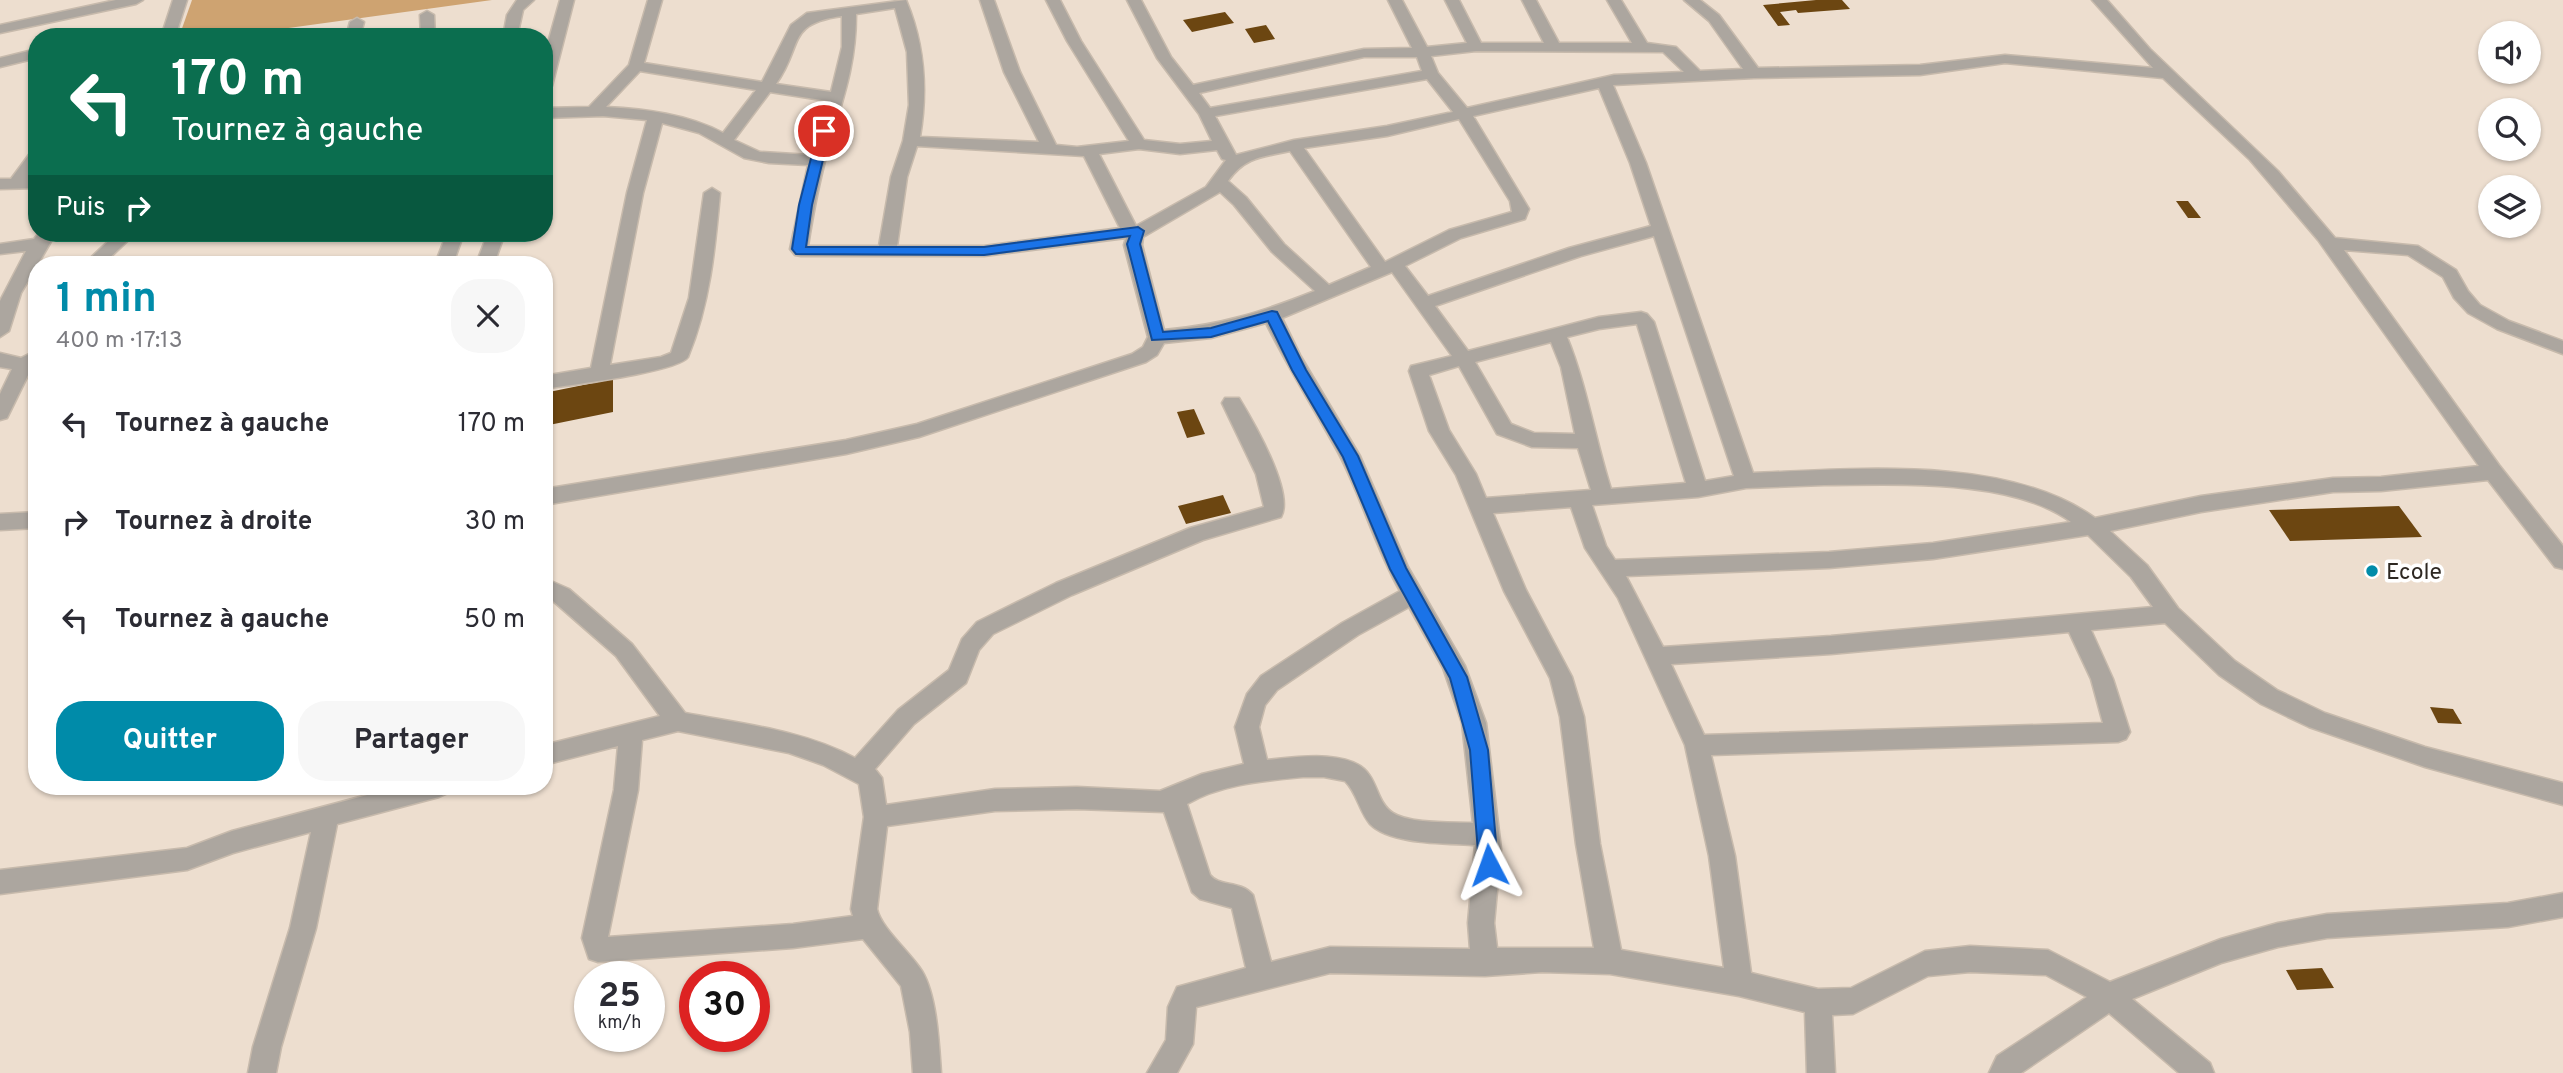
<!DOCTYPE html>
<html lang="fr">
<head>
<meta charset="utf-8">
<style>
	:root { --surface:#fff; --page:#f7f7f7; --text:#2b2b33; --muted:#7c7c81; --accent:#008ba9 }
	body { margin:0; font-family:Overpass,sans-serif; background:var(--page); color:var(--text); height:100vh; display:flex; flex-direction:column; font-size:26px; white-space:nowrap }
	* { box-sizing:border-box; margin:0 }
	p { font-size:23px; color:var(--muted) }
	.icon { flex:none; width:38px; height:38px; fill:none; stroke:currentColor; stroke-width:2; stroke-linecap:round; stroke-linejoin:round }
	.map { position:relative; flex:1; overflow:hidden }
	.side { position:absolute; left:28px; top:256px; width:525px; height:539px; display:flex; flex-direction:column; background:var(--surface); border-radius:28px; box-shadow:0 2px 5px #0004 }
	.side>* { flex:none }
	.top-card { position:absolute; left:28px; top:28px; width:525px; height:214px; border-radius:28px; box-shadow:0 2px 5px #0004; background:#0b6e4f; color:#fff; overflow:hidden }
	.tools { position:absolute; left:2478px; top:21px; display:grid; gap:14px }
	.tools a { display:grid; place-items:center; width:63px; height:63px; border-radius:50%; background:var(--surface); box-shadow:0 2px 5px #0004; font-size:35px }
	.speed { position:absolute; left:574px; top:961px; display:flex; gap:14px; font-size:35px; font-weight:700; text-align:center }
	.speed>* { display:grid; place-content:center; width:91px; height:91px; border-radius:50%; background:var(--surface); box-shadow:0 2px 5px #0004; line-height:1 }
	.speed small { font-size:18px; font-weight:400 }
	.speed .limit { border:10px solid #d22; background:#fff; color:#111 }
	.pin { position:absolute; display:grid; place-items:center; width:60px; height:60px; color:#fff; margin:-30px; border:4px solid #fff; border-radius:50%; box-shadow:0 2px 7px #0007 }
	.me { position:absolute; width:77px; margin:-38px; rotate:356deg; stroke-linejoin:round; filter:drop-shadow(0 0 5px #0008) }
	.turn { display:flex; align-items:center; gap:24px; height:147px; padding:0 28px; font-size:32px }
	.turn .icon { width:91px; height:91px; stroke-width:2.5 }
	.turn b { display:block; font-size:49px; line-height:60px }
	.then { display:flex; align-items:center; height:66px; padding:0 28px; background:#0003; gap:14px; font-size:26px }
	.round { display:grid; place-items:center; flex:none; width:74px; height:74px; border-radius:28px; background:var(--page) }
	.overview { display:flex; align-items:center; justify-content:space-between; height:119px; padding:0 28px }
	h1 { font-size:42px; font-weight:700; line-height:52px; color:var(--accent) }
	.action { display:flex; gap:14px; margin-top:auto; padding:14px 28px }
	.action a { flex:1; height:80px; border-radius:28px; background:var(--accent); color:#fff; font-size:28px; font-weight:700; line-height:80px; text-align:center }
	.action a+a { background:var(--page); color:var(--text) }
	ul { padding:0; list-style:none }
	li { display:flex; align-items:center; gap:21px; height:98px; padding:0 28px }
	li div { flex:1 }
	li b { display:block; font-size:26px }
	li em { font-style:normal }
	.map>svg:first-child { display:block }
</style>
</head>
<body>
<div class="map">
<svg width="2563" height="1073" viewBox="0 0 2563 1073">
	<rect width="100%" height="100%" fill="#eddecf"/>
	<!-- forest -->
	<path fill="#cea371" d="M 192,0 L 492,0 L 223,37 L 179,37 Z"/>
	<!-- building -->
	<g fill="#6c4611">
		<path d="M 1816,0 L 1842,0 L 1850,9 L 1798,13 L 1796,10 L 1780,12 L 1790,25 L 1778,26 L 1763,5 Z"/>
		<path d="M 1225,12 L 1234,23 L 1192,32 L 1183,20 Z"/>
		<path d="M 1266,25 L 1275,39 L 1254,43 L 1245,29 Z"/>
		<path d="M 2176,201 L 2188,201 L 2201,218 L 2188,218 Z"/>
		<path d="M 613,379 L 613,412 L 544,426 L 544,393 Z"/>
		<path d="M 1194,409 L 1205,434 L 1187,438 L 1177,412 Z"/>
		<path d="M 1223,495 L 1231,513 L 1186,524 L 1178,506 Z"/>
		<path d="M 2399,506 L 2422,537 L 2290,541 L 2269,510 Z"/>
		<path d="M 2430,707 L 2453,709 L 2462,724 L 2438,723 Z"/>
		<path d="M 2322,968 L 2334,988 L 2297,990 L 2286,970 Z"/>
	</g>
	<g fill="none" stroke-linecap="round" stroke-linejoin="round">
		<defs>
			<g id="minor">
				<path d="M 116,0 L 143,0 L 136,4 L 0,33 L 0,25 Z"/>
				<path d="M 173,0 L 187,0 L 175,37 L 161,37 Z"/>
				<path d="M 517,0 L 534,0 L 523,10 L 517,37 L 503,37 L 507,15 Z"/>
				<path d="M 560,0 L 574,0 L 552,86 L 544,91 L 544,57 Z"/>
				<path d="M 648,0 L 662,0 L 644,63 L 762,82 L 791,25 L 807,13 L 906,0 C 925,45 928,89 920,137 L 1039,142 L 1004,72 L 980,0 L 994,0 L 1020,72 L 1056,145 L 1077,147 L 1129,141 L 1067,41 L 1046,0 L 1060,0 L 1081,41 L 1144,140 L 1180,144 L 1212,141 L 1199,114 L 1157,58 L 1127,0 L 1141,0 L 1171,57 L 1193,85 L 1364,49 L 1412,48 L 1388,0 L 1402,0 L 1427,47 L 1467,43 L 1445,0 L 1459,0 L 1481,43 L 1544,43 L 1522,0 L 1536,0 L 1559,43 L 1632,43 L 1607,0 L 1621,0 L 1647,43 L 1676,47 L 1700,71 L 1743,69 L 1709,21 L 1684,0 L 1700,0 L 1719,15 L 1758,68 L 1920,65 L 2005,55 L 2153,68 L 2092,0 L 2107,0 L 2150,49 L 2278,171 L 2335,238 L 2418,246 L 2456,270 L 2468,291 L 2480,305 L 2509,321 L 2563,341 L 2563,354 L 2497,329 L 2468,313 L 2454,298 L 2443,277 L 2408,255 L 2344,250 L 2499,465 L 2563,546 L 2563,569 L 2555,567 L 2488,480 L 2381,491 L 2333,492 L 2201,512 L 2110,531 L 2147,565 L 2178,608 L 2235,661 L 2277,690 L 2325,713 L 2425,747 L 2563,783 L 2563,805 L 2425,767 L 2309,727 L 2261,704 L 2219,675 L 2165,623 L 2091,630 L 2113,679 L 2130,732 L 2126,739 L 2118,742 L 1711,755 L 1735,856 L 1751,973 L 1818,989 L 1851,988 L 1925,951 L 1970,946 L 2048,950 L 2110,982 L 2221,939 L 2278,923 L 2327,914 L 2508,903 L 2563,893 L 2563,917 L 2508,927 L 2327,938 L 2278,947 L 2221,963 L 2132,999 L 2210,1063 L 2214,1073 L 2179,1073 L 2109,1013 L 2021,1073 L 1989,1073 L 1997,1056 L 2087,997 L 2046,975 L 1970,972 L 1928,976 L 1853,1014 L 1832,1015 L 1835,1073 L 1807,1073 L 1805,1012 L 1739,996 L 1610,974 L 1542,972 L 1485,976 L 1330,973 L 1196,1007 L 1193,1044 L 1177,1073 L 1147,1073 L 1166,1040 L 1168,1007 L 1177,987 L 1246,968 L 1232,908 L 1200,899 L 1192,892 L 1164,812 L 1077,809 L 995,811 L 887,826 L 877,909 C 881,928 910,952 922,971 C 937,996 939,1044 941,1073 L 913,1073 L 910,1032 L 901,986 L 863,939 L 793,948 L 598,962 L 589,959 L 582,938 L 614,790 L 618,746 L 544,765 L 544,745 L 660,716 L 616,656 L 553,601 L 544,596 L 544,578 L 569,589 L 632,644 L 685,713 C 742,724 803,730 855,758 L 898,710 L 949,670 L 962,639 L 977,622 L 1056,583 L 1190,528 L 1264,507 L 1256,474 L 1222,403 L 1225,398 L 1239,398 C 1253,421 1295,493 1281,517 L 1203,540 L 1072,595 L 993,634 L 979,650 L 966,683 L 914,724 L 875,769 L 882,778 L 886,805 L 995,789 L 1077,787 L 1160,791 L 1202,774 L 1244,764 L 1235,727 L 1247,694 L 1261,676 L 1342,623 L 1400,591 C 1375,547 1362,498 1339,454 C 1315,410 1288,368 1266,323 L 1211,338 L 1164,343 L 1157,355 L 1146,362 L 919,437 L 846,454 L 544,505 L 544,489 L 846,440 L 917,424 L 1132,354 L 1143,347 L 1148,337 L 1124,245 L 1126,238 L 984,256 L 801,256 L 795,255 L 790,249 L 808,165 L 769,163 L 744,158 L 699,133 L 662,123 L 643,193 L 610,365 L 661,357 L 671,353 L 689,298 L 704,193 L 712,188 L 720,193 C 715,249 710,304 688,357 C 678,372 569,385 544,389 L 544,376 L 591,368 L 627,193 L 647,120 L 603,116 L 544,118 L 544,108 L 589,107 L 629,65 ZM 895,8 L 907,52 L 909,105 L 903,141 L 891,177 L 879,246 L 808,246 C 813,214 819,182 828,150 C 842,101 856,67 856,14 ZM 842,16 L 842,47 L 831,92 L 776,84 C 804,45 785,24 842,16 ZM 1476,51 L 1663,52 L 1684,72 L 1614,75 L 1467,108 L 1438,73 L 1431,56 ZM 1364,57 L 1417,57 L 1422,71 L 1210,108 L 1199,93 ZM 2005,63 L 2163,78 L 2250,160 L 2318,240 L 2479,466 L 2381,477 L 2333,478 L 2201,496 L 2095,518 C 2007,455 1857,469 1753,473 L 1646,163 L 1613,85 L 1754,78 L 1920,75 ZM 640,71 L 756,90 L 723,133 C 688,114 645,109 606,107 ZM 1427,79 L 1453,112 L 1387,126 L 1294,140 L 1236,155 L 1215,116 ZM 1599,88 L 1630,163 L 1651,226 L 1569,248 L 1428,296 L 1405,266 L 1461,238 L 1525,219 L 1529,209 L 1473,116 ZM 770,92 L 828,101 L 810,155 L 760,152 L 734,140 ZM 1459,119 L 1510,201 L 1512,212 L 1449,230 L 1385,262 L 1304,148 L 1387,136 ZM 917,146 L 1084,156 L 1120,228 L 984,246 L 897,246 L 907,177 ZM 1139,149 L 1180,154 L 1217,150 L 1222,159 L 1226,160 L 1206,187 L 1136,226 L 1099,154 ZM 1290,151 L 1371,267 L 1329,285 L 1284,244 L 1246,197 L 1228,181 C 1245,157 1262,157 1290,151 ZM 1220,192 L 1234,205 L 1272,252 L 1315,291 C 1262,312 1222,325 1164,330 L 1142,245 L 1143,237 ZM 1654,236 L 1734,476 L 1705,481 L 1654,322 L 1647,314 L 1641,312 L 1599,317 L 1468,351 L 1435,306 L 1581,256 ZM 1392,272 L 1452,356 L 1411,366 L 1409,371 L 1429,431 L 1456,475 L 1504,591 L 1550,678 L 1560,717 L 1576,844 L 1594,948 L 1497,948 L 1494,923 L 1501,849 L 1486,723 L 1465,666 L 1408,567 L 1360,456 L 1300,355 L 1282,318 ZM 1637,324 L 1686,483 L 1611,489 C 1595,439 1587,386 1567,337 L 1599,329 ZM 1551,342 L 1561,367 L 1575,434 L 1534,433 L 1511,424 L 1475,362 ZM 1459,366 L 1497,434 L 1532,447 L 1578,448 L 1591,490 L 1486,498 L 1476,474 L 1449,430 L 1429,375 ZM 1824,485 C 1896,485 2011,478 2071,522 L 1933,543 L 1829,552 L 1615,560 L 1606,546 L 1592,505 L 1698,497 L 1746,488 ZM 1571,507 L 1585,548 L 1618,598 L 1685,745 L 1709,856 L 1724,968 L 1621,950 L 1600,844 L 1584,717 L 1572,677 L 1526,590 L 1493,513 ZM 2088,535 L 2131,577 L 2153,607 L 1831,636 L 1663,647 L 1626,576 L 1829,568 L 1933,559 ZM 1409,607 L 1443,668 L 1462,723 L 1473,823 C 1452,822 1410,824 1393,813 C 1380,805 1378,788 1370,776 C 1353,748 1295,757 1267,760 L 1259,727 L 1265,705 L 1277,690 L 1358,635 ZM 2069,632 L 2091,679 L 2103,723 L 1704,735 L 1671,664 L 1831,654 ZM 678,731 L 789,753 L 823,765 L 859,784 L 864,817 L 851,909 L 853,916 L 793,924 L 608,937 L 638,790 L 642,740 ZM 1303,777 L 1324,777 L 1345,781 C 1357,793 1359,811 1370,824 C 1390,845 1447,843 1475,845 L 1468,923 L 1470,949 L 1330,947 L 1271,962 L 1253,895 C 1240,880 1219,887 1210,875 L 1187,804 C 1221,784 1264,781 1303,777 Z"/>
				<path d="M 427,11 L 434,15 L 435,37 L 421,37 L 420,15 Z"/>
				<path d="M 357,18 L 364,22 L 360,37 L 346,37 L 350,22 Z"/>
				<path d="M 37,49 L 37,58 L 0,67 L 0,58 Z"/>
				<path d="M 37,150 L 37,166 L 28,178 L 37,178 L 37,188 L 0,189 L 0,179 L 11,179 L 31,152 Z"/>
				<path d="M 39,233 L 56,233 L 21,293 L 9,331 L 0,337 L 0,301 L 26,251 L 0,254 L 0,244 L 34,239 Z"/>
				<path d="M 117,233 L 136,233 L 103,264 L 84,264 Z"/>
				<path d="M 447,233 L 464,233 L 453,264 L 435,264 Z"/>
				<path d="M 488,233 L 505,233 L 494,264 L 476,264 Z"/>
				<path d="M 37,350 L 37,365 L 31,369 L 7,418 L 0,420 L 0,394 L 12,369 L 0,367 L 0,353 L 21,358 Z"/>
				<path d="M 37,512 L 37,528 L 0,530 L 0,514 Z"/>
				<path d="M 401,786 L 451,786 L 448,793 L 439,797 L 337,824 L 316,928 L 281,1047 L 276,1073 L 248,1073 L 253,1047 L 290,928 L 311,832 L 233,853 L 187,870 L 0,894 L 0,870 L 187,848 L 232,831 Z"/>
			</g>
		</defs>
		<!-- minor casing -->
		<use href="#minor" stroke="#c7baac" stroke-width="3"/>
		<!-- minor -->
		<use href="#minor" fill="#aca69f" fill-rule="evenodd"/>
	</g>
	<!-- route -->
	<path fill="#1a73e8" stroke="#114b97" stroke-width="2" d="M 824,127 L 830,131 L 812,205 L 806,247 L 984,247 L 1138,227 L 1144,231 L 1140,244 L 1163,332 L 1211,328 L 1272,311 L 1277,312 L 1306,370 L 1358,456 L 1406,568 L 1467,677 L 1488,750 L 1498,865 L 1495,871 L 1489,873 L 1482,871 L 1479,865 L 1470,750 L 1450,678 L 1390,569 L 1343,457 L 1292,370 L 1268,321 L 1211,337 L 1152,340 L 1127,244 L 1130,236 L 984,255 L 796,254 L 792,249 L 799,205 L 818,131 Z"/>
	<!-- markers -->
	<circle fill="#008ba9" stroke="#fff" stroke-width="2.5" cx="2372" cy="571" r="7"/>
	<g text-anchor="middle" stroke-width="7" stroke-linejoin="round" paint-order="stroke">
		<!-- poi labels -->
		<g font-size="23" fill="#2e2822" stroke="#fff" text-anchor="start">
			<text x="2386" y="579">Ecole</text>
		</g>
	</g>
</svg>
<div class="tools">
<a><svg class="icon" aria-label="sound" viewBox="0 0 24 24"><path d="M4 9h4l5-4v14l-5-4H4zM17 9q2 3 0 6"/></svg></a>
<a><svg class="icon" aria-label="search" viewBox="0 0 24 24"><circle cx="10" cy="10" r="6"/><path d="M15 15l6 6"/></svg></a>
<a><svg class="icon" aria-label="layers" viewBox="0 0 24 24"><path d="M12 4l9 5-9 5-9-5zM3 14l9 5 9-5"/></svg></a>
</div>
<div class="speed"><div>25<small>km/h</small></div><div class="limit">30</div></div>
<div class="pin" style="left:824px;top:131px;background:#d93025"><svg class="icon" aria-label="arrive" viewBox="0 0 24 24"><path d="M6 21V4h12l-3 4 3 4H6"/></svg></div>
<svg class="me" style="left:1489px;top:865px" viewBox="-20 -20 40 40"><path d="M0-17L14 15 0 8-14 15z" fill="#1a73e8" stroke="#fff" stroke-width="4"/></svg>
<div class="top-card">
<div class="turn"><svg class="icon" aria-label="left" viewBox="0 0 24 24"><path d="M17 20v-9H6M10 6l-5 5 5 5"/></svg><div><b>170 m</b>Tournez à gauche</div></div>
<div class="then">Puis<svg class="icon" aria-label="right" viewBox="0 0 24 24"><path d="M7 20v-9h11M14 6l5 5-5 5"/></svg></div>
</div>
<section class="side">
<div class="overview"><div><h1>1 min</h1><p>400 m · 17:13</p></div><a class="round"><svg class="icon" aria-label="close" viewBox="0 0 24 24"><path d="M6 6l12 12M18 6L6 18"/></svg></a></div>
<ul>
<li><svg class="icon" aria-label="left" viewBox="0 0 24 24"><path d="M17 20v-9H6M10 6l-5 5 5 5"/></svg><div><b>Tournez à gauche</b></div><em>170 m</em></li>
<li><svg class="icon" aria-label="right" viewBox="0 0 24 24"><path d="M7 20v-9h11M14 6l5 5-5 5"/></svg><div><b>Tournez à droite</b></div><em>30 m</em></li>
<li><svg class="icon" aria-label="left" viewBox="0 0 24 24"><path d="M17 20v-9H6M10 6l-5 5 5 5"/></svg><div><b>Tournez à gauche</b></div><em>50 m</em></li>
</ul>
<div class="action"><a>Quitter</a><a>Partager</a></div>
</section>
</div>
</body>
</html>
